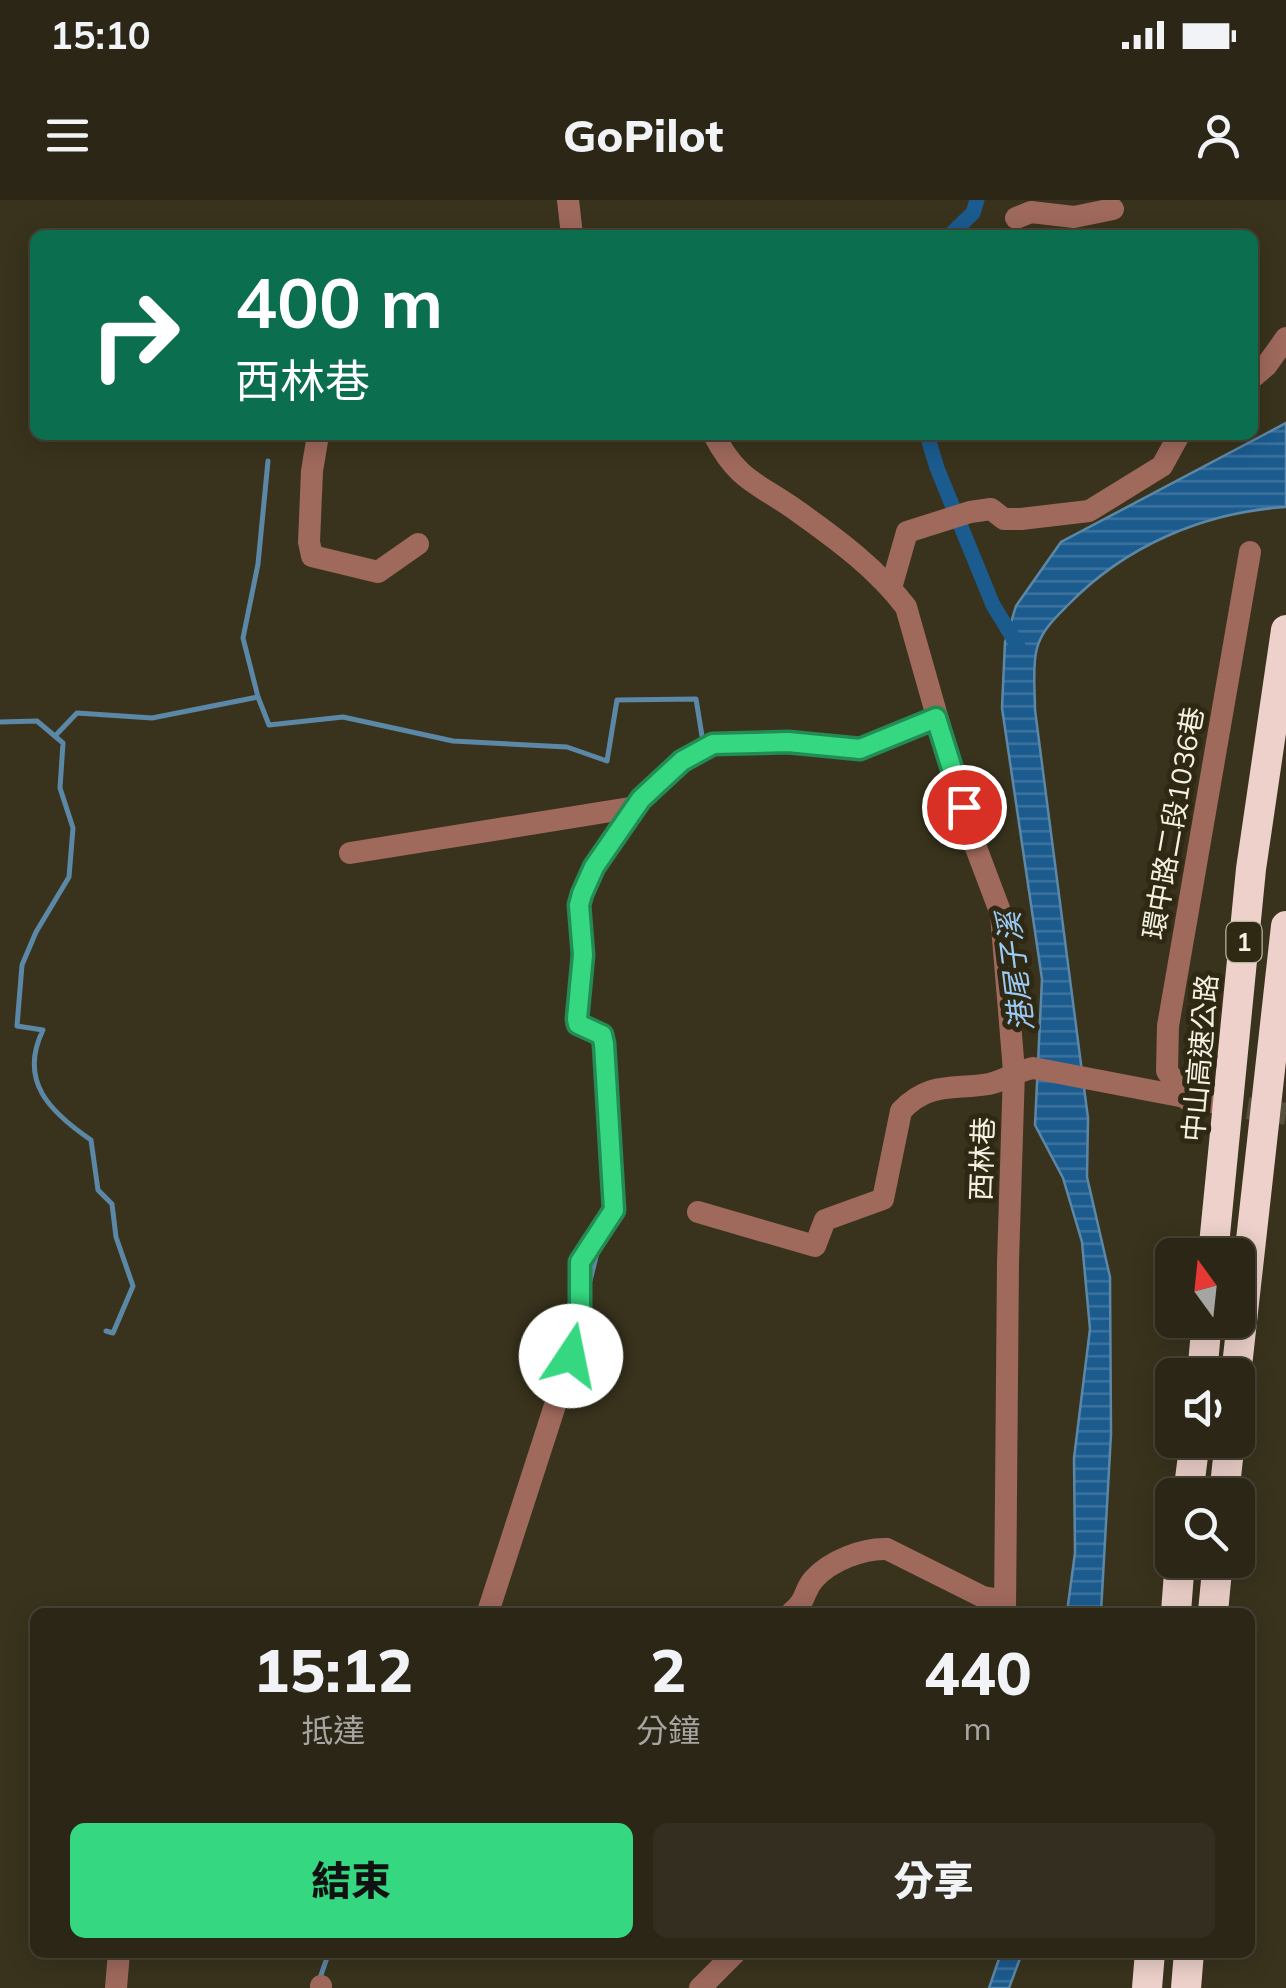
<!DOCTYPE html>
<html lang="zh-TW">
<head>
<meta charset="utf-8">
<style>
	:root { --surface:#2b2616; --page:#332e1f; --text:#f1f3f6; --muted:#a6a5a1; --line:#474335; --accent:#35d881 }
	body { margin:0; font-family:Mulish,"Noto Sans TC",sans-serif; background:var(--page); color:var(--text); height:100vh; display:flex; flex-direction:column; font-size:38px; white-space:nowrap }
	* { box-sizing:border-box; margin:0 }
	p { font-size:32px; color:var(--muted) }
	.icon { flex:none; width:55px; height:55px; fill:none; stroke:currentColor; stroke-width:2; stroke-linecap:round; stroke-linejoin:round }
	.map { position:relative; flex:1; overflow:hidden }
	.panel { position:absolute; left:30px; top:1408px; width:1225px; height:350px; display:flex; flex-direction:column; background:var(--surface); border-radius:15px; box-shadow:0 5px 25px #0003,0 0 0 2px var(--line) }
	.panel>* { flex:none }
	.guide { position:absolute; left:30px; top:30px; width:1228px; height:210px; border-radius:15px; box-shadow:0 5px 25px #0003,0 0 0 2px var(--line); background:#0b6e4f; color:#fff; overflow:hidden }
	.needle { width:65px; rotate:345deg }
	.tools { position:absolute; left:1155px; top:1038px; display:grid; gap:20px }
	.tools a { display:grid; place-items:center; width:100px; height:100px; border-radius:15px; background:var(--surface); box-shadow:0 5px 25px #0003,0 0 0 2px var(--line); font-size:50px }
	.pin { position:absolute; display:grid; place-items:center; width:85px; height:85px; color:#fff; margin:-42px; border:5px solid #fff; border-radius:50%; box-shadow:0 2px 10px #0007 }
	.me { position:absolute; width:110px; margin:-55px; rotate:11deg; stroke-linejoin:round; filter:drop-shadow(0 0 8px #0008) }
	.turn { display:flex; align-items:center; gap:35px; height:210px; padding:0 40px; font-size:45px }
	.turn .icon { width:130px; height:130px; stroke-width:2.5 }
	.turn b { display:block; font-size:70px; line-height:85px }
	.eta { display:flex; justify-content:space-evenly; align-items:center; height:170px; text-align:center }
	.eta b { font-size:60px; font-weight:800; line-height:70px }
	.primary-button { display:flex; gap:20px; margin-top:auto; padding:20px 40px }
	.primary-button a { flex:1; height:115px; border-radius:15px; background:var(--accent); color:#111; font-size:40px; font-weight:800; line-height:115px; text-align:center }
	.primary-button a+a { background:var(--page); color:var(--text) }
	.status { display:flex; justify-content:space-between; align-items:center; height:70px; padding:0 50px; background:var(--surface); direction:ltr }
	.status svg { height:28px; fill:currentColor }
	header { display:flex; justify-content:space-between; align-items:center; height:130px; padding:0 40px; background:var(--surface); font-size:45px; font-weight:800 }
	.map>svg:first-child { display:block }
</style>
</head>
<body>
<div class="status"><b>15:10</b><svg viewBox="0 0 49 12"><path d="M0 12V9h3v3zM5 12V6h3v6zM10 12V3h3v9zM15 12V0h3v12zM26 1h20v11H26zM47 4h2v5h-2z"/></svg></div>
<header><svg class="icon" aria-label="menu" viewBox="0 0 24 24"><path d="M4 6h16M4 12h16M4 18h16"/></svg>GoPilot<svg class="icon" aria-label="person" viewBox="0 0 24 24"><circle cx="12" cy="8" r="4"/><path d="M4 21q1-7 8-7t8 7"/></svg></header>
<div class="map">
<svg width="1286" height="1788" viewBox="0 0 1286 1788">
	<defs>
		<pattern id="water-rules" width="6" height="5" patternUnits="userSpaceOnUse" patternTransform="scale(2.5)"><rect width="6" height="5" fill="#1b5b8e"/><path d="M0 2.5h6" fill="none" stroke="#3d739e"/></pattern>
	</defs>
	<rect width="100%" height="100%" fill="#39331d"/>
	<!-- water -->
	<g fill="url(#water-rules)" stroke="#5c88a7" stroke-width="2.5">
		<path d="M 1286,223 L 1286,307 C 1204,312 1125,346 1068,405 C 1055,418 1042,430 1037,448 C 1032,466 1035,491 1035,510 L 1088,918 L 1087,977 L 1110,1077 L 1111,1234 L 1101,1412 L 1067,1412 L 1075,1353 L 1074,1258 L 1090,1129 L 1082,1042 L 1063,978 L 1035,925 L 1042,779 L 1002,508 L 1005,442 L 1016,406 L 1061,342 Z"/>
		<path d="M 1001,1753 L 1022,1753 L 1009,1788 L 989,1788 Z"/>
	</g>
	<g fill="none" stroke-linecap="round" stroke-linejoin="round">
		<!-- stream -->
		<g stroke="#5c88a7" stroke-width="5">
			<path d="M 268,261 L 258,364 L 243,438 L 258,497 L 269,525 L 343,517 L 453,541 L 567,547 L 607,561 L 617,500 L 696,499 L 703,542"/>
			<path d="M 0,522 L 37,521 L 63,543 L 60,588 L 73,628 L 69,677 L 36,732 L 22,765 L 17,826 L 43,830 C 18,881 50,912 91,940 L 98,990 L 112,1004 L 116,1037 L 133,1086 L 113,1133 L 106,1131"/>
			<path d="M 55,536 L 77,513 L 152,518 L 258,497"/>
			<path d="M 590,1081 L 597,1053"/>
			<path d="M 320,1778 L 329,1752"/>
		</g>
		<!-- canal -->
		<g stroke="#1b5b8e" stroke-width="15">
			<path d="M 950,35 L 973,13 L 977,0"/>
			<path d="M 927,235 L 937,268 L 993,405 L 1018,446"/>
		</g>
		<!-- minor-tunnel -->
		<path stroke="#554f3b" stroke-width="22" stroke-dasharray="22 11" stroke-linecap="butt" d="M 1215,903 L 1286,914"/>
		<!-- minor -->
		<g stroke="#9f695c" stroke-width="22">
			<path d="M 568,0 L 572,35"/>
			<path d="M 1016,18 L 1031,12 L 1074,17 L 1113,9"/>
			<path d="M 1252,178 L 1266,166 L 1286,138"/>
			<path d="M 318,235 L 312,271 L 309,342 L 312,356 L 378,372 L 418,344"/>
			<path d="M 714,235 C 739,283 759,283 800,313 C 838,340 877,369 906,407 L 969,629 L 1001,714 L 1014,871 L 1008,1062 L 1005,1412"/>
			<path d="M 891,388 L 907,332 L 970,312 L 991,309 L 1004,319 L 1021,319 L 1089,311 L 1162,266 L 1179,235"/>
			<path d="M 350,653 L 636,607"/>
			<path d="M 1187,899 L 1167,871 L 1168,826 L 1250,352"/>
			<path d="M 698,1012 L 815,1046 L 825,1020 L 883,999 L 901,911 C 929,881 953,890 989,884 C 1004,881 1017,871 1033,868 L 1211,902"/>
			<path d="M 488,1412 L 571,1156 L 580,1119 L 580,1062 L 615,1011 L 604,844 L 602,835 L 578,824 L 577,819 L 583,755 L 579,705 L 582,694 L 595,667 L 641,599 L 682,561 L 713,544 L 787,542 L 860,549 L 936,518"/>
			<path d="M 792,1412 C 808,1399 803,1391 814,1379 C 830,1361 863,1348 887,1349 L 983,1397 L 1005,1401"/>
			<path d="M 116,1788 L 119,1752"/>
			<path d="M 321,1788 L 321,1786"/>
			<path d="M 700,1788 L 736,1752"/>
		</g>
		<!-- highway -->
		<g stroke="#edd1ca" stroke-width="30">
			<path d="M 1213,1055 L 1251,669 L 1286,430"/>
			<path d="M 1202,1175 L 1207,1120"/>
			<path d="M 1236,1175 L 1286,726"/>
			<path d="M 1188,1295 L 1195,1240"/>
			<path d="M 1224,1295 L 1230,1240"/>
			<path d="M 1176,1412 L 1180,1360"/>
			<path d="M 1213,1412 L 1218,1360"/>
			<path d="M 1147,1788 L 1150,1752"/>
			<path d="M 1186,1788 L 1189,1752"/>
		</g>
	</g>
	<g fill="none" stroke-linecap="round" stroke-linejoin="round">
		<defs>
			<path id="route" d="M 571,1156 L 580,1118 L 580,1062 L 614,1010 L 604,844 L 602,835 L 578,824 L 577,819 L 583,755 L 579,705 L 582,694 L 594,667 L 641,599 L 682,561 L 713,544 L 788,542 L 860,549 L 936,518 L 964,607"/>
		</defs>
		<!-- route casing -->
		<use href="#route" stroke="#228c54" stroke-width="25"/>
		<!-- route -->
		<use href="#route" stroke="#35d881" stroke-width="18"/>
	</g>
	<g text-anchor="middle" stroke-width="10" stroke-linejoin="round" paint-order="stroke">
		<!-- shield labels -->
		<rect fill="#2f2913" stroke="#b9b4a4" stroke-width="2.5" x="1226.5" y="722" width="35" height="40" rx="8"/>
		<g font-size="25" font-weight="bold" fill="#f4f0e2">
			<text x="1244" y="751">1</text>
		</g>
		<!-- street labels -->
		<g font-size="28" fill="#f4f0e2" stroke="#2f2913">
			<text transform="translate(1173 623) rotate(-80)" y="10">環中路二段1036巷</text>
			<text transform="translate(1200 858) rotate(-85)" y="10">中山高速公路</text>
			<text transform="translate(982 959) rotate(-88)" y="10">西林巷</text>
		</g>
		<!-- water labels -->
		<g font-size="30" font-style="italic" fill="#9bcaf6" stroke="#2f2913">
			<text transform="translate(1016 772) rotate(-97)" y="10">港尾子溪</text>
		</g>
	</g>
</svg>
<div class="tools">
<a><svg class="needle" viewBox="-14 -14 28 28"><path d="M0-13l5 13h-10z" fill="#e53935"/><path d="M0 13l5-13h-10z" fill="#a6a5a1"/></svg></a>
<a><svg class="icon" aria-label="sound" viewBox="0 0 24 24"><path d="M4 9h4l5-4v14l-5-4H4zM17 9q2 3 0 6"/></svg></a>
<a><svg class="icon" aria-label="search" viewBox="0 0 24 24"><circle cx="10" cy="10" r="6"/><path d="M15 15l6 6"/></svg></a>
</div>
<div class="pin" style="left:964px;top:607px;background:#d93025"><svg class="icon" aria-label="arrive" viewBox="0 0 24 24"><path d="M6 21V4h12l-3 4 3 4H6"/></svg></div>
<svg class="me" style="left:571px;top:1156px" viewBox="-20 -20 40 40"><circle r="19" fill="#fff"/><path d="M0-13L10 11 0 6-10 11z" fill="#35d881"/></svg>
<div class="guide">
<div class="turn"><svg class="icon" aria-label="right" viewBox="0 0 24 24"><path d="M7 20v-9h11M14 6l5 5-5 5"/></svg><div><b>400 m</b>西林巷</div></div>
</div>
<section class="panel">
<div class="eta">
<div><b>15:12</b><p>抵達</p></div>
<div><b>2</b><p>分鐘</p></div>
<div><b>440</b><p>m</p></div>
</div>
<div class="primary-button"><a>結束</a><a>分享</a></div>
</section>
</div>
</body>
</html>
